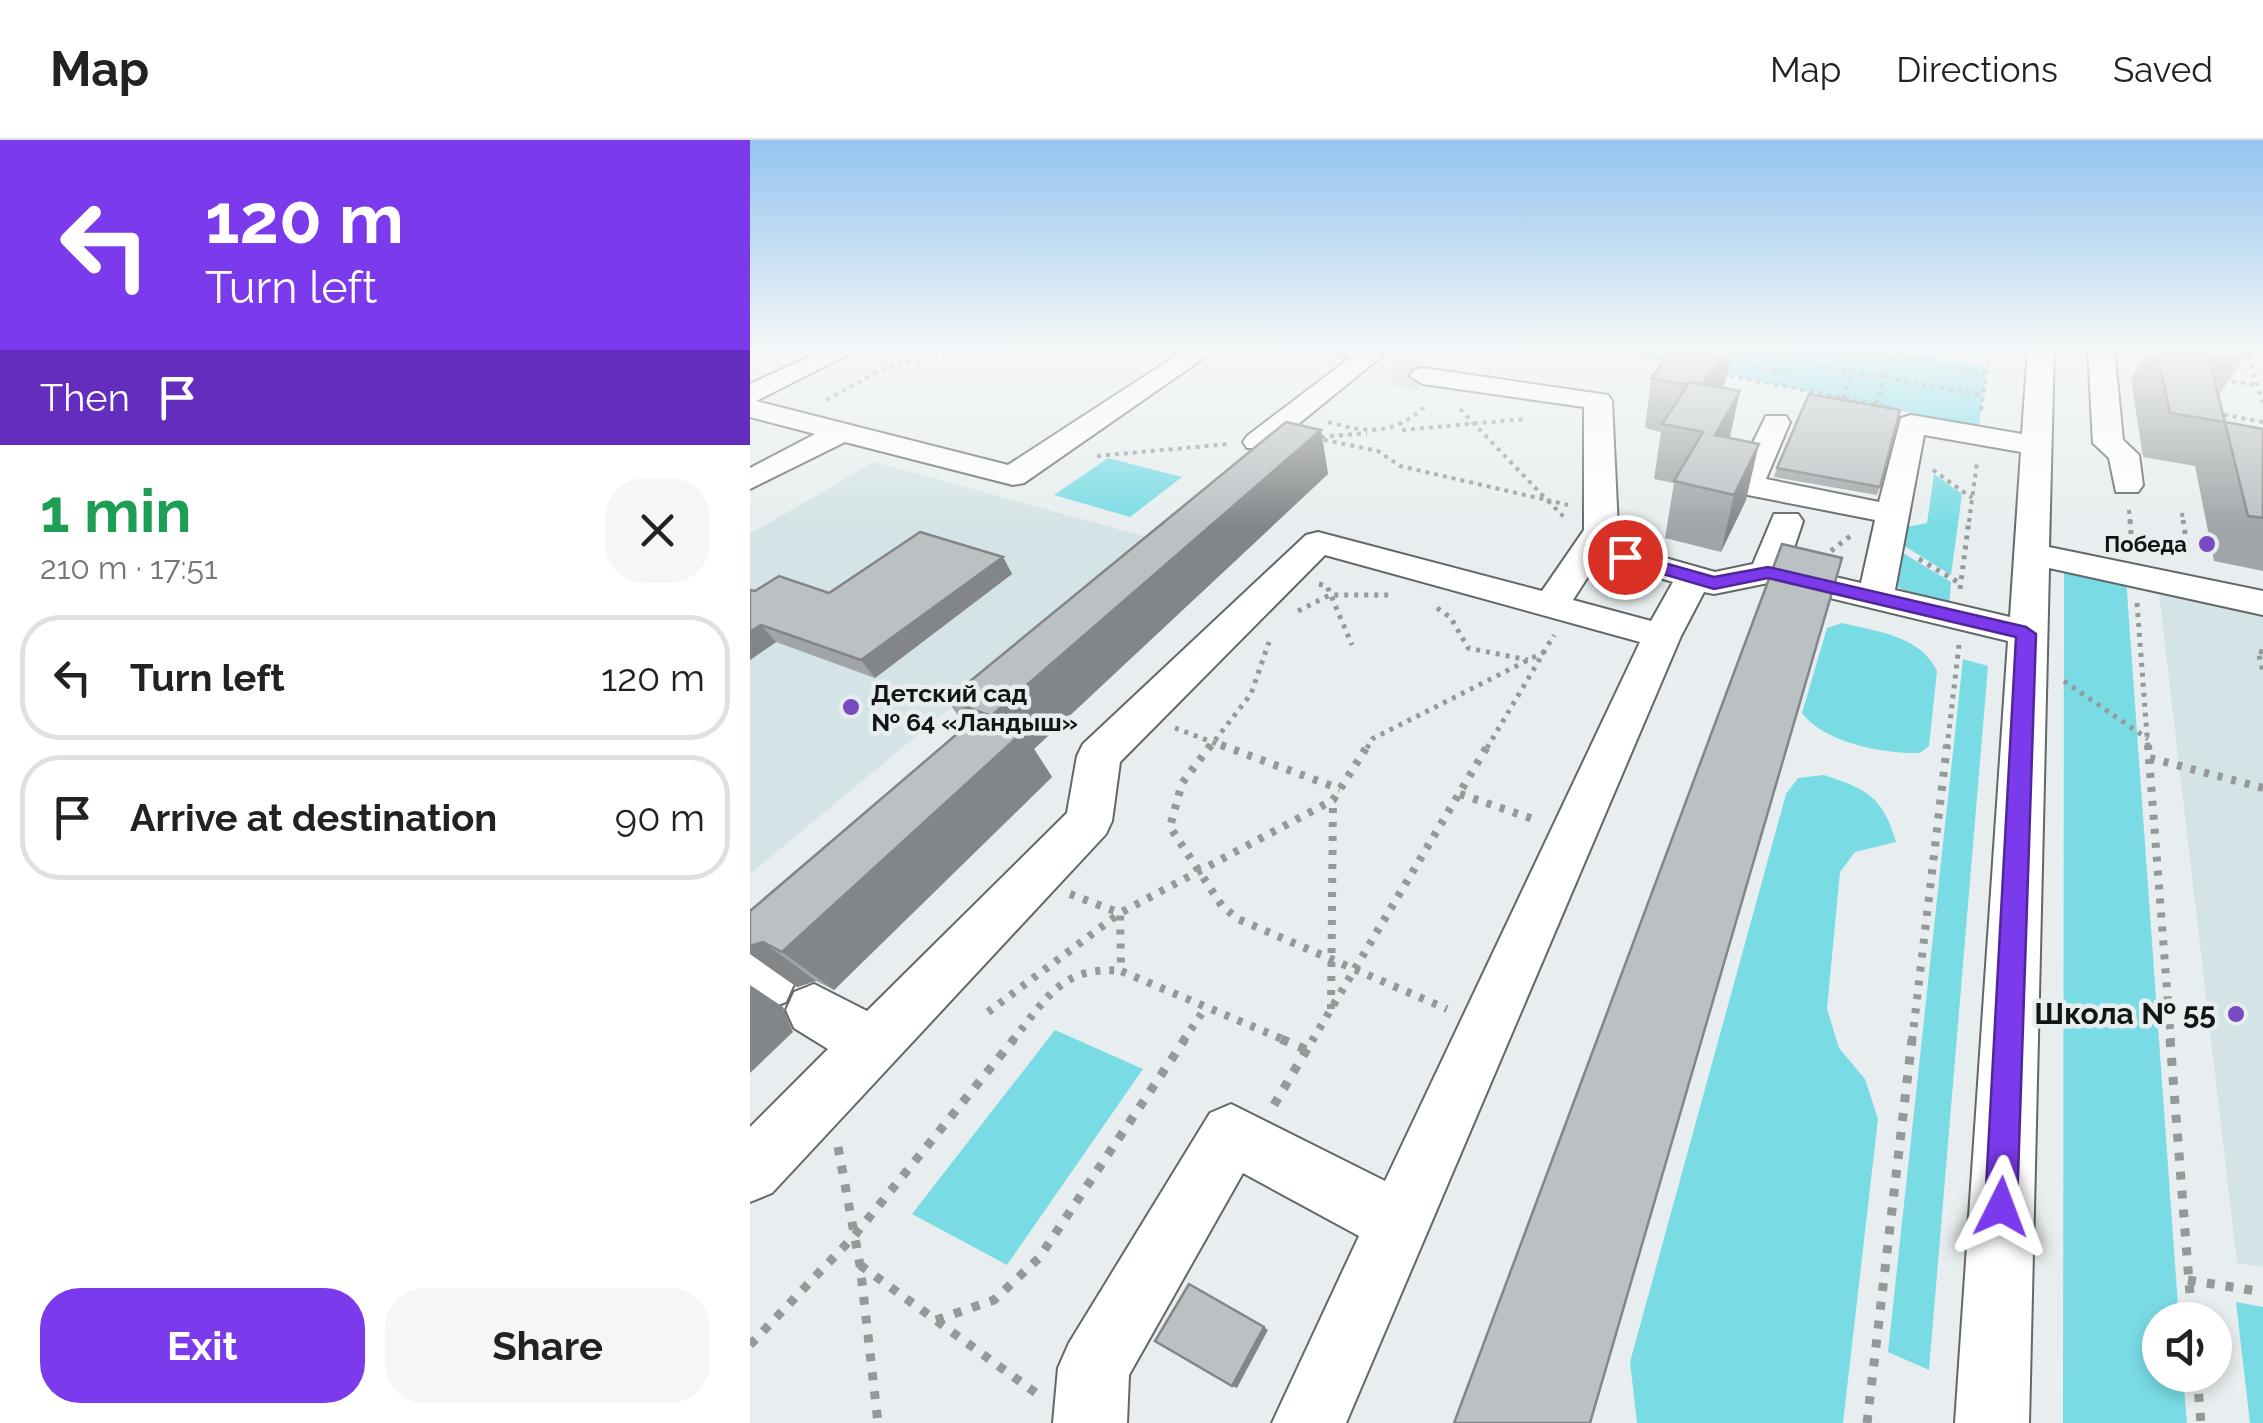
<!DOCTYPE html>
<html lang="en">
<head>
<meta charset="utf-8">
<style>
	:root { --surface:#fff; --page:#f6f6f6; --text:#222; --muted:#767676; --line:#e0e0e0; --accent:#7c3aed }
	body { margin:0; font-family:Raleway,sans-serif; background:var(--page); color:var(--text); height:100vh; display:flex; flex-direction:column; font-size:38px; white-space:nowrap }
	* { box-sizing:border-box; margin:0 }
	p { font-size:32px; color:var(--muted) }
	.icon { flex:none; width:55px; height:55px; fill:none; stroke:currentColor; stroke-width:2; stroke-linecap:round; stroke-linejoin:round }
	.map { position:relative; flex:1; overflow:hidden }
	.side { display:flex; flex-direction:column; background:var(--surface); width:750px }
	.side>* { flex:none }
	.hud { background:#7c3aed; color:#fff; overflow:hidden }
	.tools { position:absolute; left:1392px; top:1162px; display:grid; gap:20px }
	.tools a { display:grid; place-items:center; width:90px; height:90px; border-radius:50%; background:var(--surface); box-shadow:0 5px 15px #0003; font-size:50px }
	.pin { position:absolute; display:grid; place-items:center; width:85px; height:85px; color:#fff; margin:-42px; border:5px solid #fff; border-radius:50%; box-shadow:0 2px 10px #0007 }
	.me { position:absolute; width:110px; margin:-55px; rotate:3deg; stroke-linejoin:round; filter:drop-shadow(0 0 8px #0008) }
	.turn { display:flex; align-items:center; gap:35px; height:210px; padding:0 40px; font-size:45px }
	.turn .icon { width:130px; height:130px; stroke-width:2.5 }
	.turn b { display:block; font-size:70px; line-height:85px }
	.then { display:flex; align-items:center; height:95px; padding:0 40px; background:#0003; gap:20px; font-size:38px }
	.round { display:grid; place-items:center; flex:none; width:105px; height:105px; border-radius:40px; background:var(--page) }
	.head { display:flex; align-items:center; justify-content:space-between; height:170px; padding:0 40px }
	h1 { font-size:60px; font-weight:700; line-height:75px; color:#1e9e55 }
	.primary-button { display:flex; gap:20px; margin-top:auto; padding:20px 40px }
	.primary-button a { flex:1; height:115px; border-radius:40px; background:var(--accent); color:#fff; font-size:40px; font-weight:700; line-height:115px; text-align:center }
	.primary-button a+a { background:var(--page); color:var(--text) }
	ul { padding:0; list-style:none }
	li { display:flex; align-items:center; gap:30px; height:125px; margin:0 20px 15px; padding:0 20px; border:5px solid var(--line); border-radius:40px }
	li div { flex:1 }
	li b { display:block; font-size:38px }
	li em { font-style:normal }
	header { display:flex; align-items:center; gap:60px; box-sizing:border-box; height:140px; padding:0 50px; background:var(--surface); border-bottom:2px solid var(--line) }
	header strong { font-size:48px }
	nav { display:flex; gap:55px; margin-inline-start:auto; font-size:35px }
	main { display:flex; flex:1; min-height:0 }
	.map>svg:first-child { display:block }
</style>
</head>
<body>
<header>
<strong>Map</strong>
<nav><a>Map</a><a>Directions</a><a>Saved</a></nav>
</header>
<main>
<section class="side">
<div class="hud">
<div class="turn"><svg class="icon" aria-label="left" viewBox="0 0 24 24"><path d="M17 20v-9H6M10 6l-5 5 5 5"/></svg><div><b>120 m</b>Turn left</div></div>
<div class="then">Then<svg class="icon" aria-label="arrive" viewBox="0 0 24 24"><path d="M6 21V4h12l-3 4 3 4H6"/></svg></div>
</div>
<div class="head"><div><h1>1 min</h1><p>210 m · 17:51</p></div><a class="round"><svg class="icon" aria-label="close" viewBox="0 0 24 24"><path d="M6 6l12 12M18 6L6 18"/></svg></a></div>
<ul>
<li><svg class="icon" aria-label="left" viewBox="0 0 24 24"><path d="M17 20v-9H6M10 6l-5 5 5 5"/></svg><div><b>Turn left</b></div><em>120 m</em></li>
<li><svg class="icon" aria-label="arrive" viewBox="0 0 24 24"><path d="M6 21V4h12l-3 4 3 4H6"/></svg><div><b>Arrive at destination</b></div><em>90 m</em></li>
</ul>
<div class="primary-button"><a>Exit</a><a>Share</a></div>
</section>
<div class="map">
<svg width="1513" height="1283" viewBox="0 0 1513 1283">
	<rect width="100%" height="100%" fill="#e8eeef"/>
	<!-- built -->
	<g fill="#d4e3e5">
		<path d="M 124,322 L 404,399 L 0,734 L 0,394 Z"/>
		<path d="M 1409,453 L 1513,475 L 1513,1127 L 1487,1123 Z"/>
	</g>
	<!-- green -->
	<g fill="#79dce5">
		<path d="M 850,208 L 1125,208 L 1237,226 L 1229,287 Z"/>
		<path d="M 358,318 L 432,337 L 380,377 L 304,355 Z"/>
		<path d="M 1184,334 L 1212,354 L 1201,435 L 1145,400 L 1147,389 L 1177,383 Z"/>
		<path d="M 1143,407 L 1201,442 L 1199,466 L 1170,460 L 1145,445 Z"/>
		<path d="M 1314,424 L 1376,438 L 1429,1180 L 1410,1180 L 1410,1235 L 1433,1235 L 1437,1283 L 1313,1283 Z"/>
		<path d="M 1092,483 C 1126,491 1171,496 1187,531 L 1179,606 L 1170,613 C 1133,614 1075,603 1052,573 L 1077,488 Z"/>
		<path d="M 1213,519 L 1238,526 L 1179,1230 L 1138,1212 Z"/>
		<path d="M 1074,635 C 1117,649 1133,657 1146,702 L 1105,712 L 1090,732 L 1077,869 L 1089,908 L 1115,939 L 1128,979 L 1093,1283 L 887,1283 L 880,1222 L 1036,654 L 1048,638 Z"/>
		<path d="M 305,890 L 393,929 L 257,1125 L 162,1074 Z"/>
		<path d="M 1486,1162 L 1513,1167 L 1513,1283 L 1500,1283 Z"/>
	</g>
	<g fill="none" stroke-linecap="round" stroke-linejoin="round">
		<!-- minor-tunnel -->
		<path stroke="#c8cdce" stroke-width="29" stroke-dasharray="29 15" stroke-linecap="butt" d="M 643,230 L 673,236"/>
		<defs>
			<g id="minor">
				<path d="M 78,208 L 111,208 L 6,261 L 258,325 L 438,208 L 468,208 L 274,343 L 263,345 L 95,302 L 0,349 L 0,328 L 65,294 L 0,277 L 0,244 Z"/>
				<path d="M 576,208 L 622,208 L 633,215 L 519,308 L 497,308 L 493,302 L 497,296 L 600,218 Z"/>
				<path d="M 1278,208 L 1304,208 L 1299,407 L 1513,451 L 1513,475 L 1299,428 L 1279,1283 L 1205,1283 L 1258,501 L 1018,443 L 964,454 L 954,452 L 931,496 L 596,1283 L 522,1283 L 609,1096 L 493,1033 L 379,1235 L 377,1283 L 303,1283 L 308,1228 L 319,1203 L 460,973 L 481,964 L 635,1041 L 890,502 L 575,415 L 370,622 L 362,681 L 356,694 L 22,1053 L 0,1062 L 0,987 L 78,909 L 44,888 L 36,870 L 44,852 L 64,844 L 117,871 L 317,673 L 327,616 L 333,604 L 556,395 L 568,392 L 792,451 L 834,390 L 834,267 L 673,244 L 660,236 L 664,230 L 673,228 L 858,255 L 862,261 L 868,388 L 887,410 L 965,432 L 1003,424 L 1024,374 L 1048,374 L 1053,381 L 1038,426 L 1111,443 L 1125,380 L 998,355 L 982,345 L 1016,276 L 1036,276 L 1040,282 L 1016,339 L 1129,362 L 1151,278 L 1161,275 L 1272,294 ZM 1174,295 L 1271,312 L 1260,477 L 1145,450 ZM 853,413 L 863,424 L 923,442 L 901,481 L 823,460 Z"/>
				<path d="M 1338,208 L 1364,208 L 1373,300 L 1389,315 L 1393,345 L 1388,352 L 1366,352 L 1359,318 L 1343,303 Z"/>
				<path d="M 0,810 L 36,826 L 44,844 L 36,862 L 17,869 L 0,862 Z"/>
			</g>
		</defs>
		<!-- minor casing -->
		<use href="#minor" stroke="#626768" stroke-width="4"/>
		<!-- path-far3 -->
		<g stroke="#949999" stroke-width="4" stroke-dasharray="4 5" stroke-linecap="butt">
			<path d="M 3,208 L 26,214"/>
			<path d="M 264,208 L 270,209"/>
			<path d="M 893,208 L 920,224"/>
			<path d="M 1000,208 L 993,216 L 997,223 L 1026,232 L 1042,232 L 1057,224 L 1056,217 L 1041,208"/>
			<path d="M 1082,208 L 1236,234"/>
			<path d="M 1495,208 L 1513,263"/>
			<path d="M 1497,214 L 1513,213"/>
			<path d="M 149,221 L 175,208"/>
			<path d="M 1057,224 L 1233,255"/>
			<path d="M 971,234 L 1140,267"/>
			<path d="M 1473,240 L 1507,245"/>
			<path d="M 1093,258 L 1110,213"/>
			<path d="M 76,260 L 138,226 L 226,208"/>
			<path d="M 1126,264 L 1141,218"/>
			<path d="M 710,269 L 797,360 L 818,365"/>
			<path d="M 1231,270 L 1240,208"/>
			<path d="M 1465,273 L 1513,282"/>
			<path d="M 578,282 C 621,294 644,295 678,264"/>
			<path d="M 652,290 L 774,279"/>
			<path d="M 571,297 L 617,293"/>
			<path d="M 565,298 L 628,311 L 650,326 L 797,360 L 815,378"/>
			<path d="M 347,316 L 479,304"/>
			<path d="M 1183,330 L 1222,358"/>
			<path d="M 1379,370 L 1380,382"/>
			<path d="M 1432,373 L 1433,382"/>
			<path d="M 1219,382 L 1227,322"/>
		</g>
		<!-- path-far2 -->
		<g stroke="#949999" stroke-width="5" stroke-dasharray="4 6" stroke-linecap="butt">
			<path d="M 1380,380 L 1382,407"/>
			<path d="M 1433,380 L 1439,417"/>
			<path d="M 1073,417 L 1103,394"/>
			<path d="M 1169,419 L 1211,444"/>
			<path d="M 569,444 L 577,446 L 602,505"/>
			<path d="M 1210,449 L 1219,380"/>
			<path d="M 1387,463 L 1398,608"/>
			<path d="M 687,468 L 701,478 L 718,508 L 778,520"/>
			<path d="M 548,471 L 580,455 L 641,455"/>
			<path d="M 1513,512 L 1508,511 L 1513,532"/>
			<path d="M 1314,541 L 1398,599"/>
			<path d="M 425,588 L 478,608"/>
			<path d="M 459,608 L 501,554 L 519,502"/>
			<path d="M 617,608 L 622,599 L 794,512"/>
			<path d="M 737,608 L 804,495"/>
			<path d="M 1197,608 L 1209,505"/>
		</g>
		<!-- path-far1 -->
		<g stroke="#949999" stroke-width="8" stroke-dasharray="5 9" stroke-linecap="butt">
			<path d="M 461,605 L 432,643 L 420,687 L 472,766 L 488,779 L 697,869"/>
			<path d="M 471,605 L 590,649"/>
			<path d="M 1398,605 L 1421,901"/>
			<path d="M 1400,618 L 1513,648"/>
			<path d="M 710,654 L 789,681"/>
			<path d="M 320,754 L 370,773 L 371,831 L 537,901"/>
			<path d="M 581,869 L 583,660"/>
			<path d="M 238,872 L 370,773 L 583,660 L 618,605"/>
			<path d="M 262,901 C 296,860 311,825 371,831"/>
			<path d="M 433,901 L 456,867"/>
			<path d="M 562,901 L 738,605"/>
			<path d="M 1162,901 L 1197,605"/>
		</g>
		<!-- path -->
		<g stroke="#949999" stroke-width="9" stroke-dasharray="8 11" stroke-linecap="butt">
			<path d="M 531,899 L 557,910"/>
			<path d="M 1420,899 L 1442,1180"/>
			<path d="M 524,965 L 563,899"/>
			<path d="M 88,1007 L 110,1125 L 128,1283"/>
			<path d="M 110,1125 L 290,1256"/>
			<path d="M 1438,1140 L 1513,1152"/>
			<path d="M 186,1180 L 244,1160 L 289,1118 L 435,899"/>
			<path d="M 0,1205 L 104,1096 L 264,899"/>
			<path d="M 1447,1235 L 1451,1283"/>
			<path d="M 1117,1283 L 1162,899"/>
		</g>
		<!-- minor -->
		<use href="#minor" fill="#fff" fill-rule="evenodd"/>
	</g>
	<!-- wall -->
	<g fill="#a1a5a7">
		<path d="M 923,208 L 983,208 L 976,240 L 972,248 L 980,298 L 996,360 L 971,412 L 915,398 L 924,343 L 904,339 L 911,292 L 895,288 L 901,238 Z"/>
		<path d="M 1399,208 L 1500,208 L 1470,254 L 1467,253 L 1475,282 L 1513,289 L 1513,431 L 1464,421 L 1445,326 L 1393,317 L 1381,239 Z"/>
		<path d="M 571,290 L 578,334 L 284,609 L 302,637 L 84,850 L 66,841 L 47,847 L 0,814 L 216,587 L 197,560 Z"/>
		<path d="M 1027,328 L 1130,347 L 1127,355 L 1024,337 Z"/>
		<path d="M 253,417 L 262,434 L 125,538 L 26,502 L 0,520 L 0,450 L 5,451 L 79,453 Z"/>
	</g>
	<!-- shaded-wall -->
	<g fill="#838688">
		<path d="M 976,208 L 983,208 L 976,240 L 947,291 L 952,247 Z"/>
		<path d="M 990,251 L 978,306 L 954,350 L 965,295 Z"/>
		<path d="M 571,290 L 578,334 L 284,609 L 302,637 L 84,850 L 32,812 L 260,605 L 241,576 Z"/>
		<path d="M 1009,304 L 996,360 L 971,412 L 984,355 Z"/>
		<path d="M 253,417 L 262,434 L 125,538 L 111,520 Z"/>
		<path d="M 11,485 L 26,502 L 0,520 L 0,492 Z"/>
		<path d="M 13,802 L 66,841 L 47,847 L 0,814 L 0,806 Z"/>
		<path d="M 0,845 L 33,867 L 43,892 L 0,933 Z"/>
		<path d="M 514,1187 L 518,1190 L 487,1248 L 482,1246 Z"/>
	</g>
	<!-- building -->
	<g fill="#bbc0c2" stroke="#838688" stroke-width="2.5">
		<path d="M 923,208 L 976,208 L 953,244 L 940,242 L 938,245 L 901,238 Z"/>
		<path d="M 1406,208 L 1456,208 L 1475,282 L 1513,289 L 1513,378 L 1498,376 L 1475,282 L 1420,273 Z"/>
		<path d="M 940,242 L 990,251 L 965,295 L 1009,304 L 984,355 L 924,341 L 953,292 L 912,284 Z"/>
		<path d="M 1059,254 L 1150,270 L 1130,347 L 1027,328 Z"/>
		<path d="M 536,282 L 571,290 L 241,576 L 197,560 Z"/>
		<path d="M 170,392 L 253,417 L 111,520 L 11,485 L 0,492 L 0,450 L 5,451 L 29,436 L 79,453 Z"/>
		<path d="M 1032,404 L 1092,418 L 840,1283 L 704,1283 Z"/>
		<path d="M 228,576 L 273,592 L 32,812 L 13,802 L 0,806 L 0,771 Z"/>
		<path d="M 439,1144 L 514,1187 L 482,1246 L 405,1201 Z"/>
	</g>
	<!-- sky -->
	<linearGradient id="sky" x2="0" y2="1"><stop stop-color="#93c4ef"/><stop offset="0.54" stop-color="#f5f7f8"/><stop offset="1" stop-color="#f5f7f8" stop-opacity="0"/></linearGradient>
	<rect width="1513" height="387" fill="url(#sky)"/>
	<!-- route -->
	<path fill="#7c3aed" stroke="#51269a" stroke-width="2.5" d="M 875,412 L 964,437 L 1018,427 L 1276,487 L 1286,494 L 1267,1067 L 1263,1079 L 1251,1083 L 1240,1079 L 1235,1067 L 1266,497 L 1018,438 L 964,449 L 869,421 L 869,413 Z"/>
	<!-- markers -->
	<g fill="#784bc3" stroke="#e8eeef" stroke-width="4">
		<circle cx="1457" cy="404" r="10"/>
		<circle cx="101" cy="567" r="10"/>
		<circle cx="1486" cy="874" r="10"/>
	</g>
	<g text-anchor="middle" stroke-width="9" stroke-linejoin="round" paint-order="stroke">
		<!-- far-poi labels -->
		<g font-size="22" font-weight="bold" fill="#131515" stroke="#e8eeef" text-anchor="end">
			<text x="1437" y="412">Победа</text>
		</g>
		<!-- poi labels -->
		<g font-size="25" font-weight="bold" fill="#131515" stroke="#e8eeef" text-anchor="start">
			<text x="121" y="562">Детский сад<tspan x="121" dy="29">№ 64 «Ландыш»</tspan></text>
		</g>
		<!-- near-poi labels -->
		<g font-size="30" font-weight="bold" fill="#131515" stroke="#e8eeef" text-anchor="end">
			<text x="1466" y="884">Школа № 55</text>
		</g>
	</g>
</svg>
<div class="tools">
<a><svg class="icon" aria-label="sound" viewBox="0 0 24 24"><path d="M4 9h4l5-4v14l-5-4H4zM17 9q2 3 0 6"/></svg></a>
</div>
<div class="pin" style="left:875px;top:417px;background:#d93025"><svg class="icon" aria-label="arrive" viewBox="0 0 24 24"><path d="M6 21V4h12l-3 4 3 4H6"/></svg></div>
<svg class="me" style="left:1251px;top:1067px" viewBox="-20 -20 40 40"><path d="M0-17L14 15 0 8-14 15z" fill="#7c3aed" stroke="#fff" stroke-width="4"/></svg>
</div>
</main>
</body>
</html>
